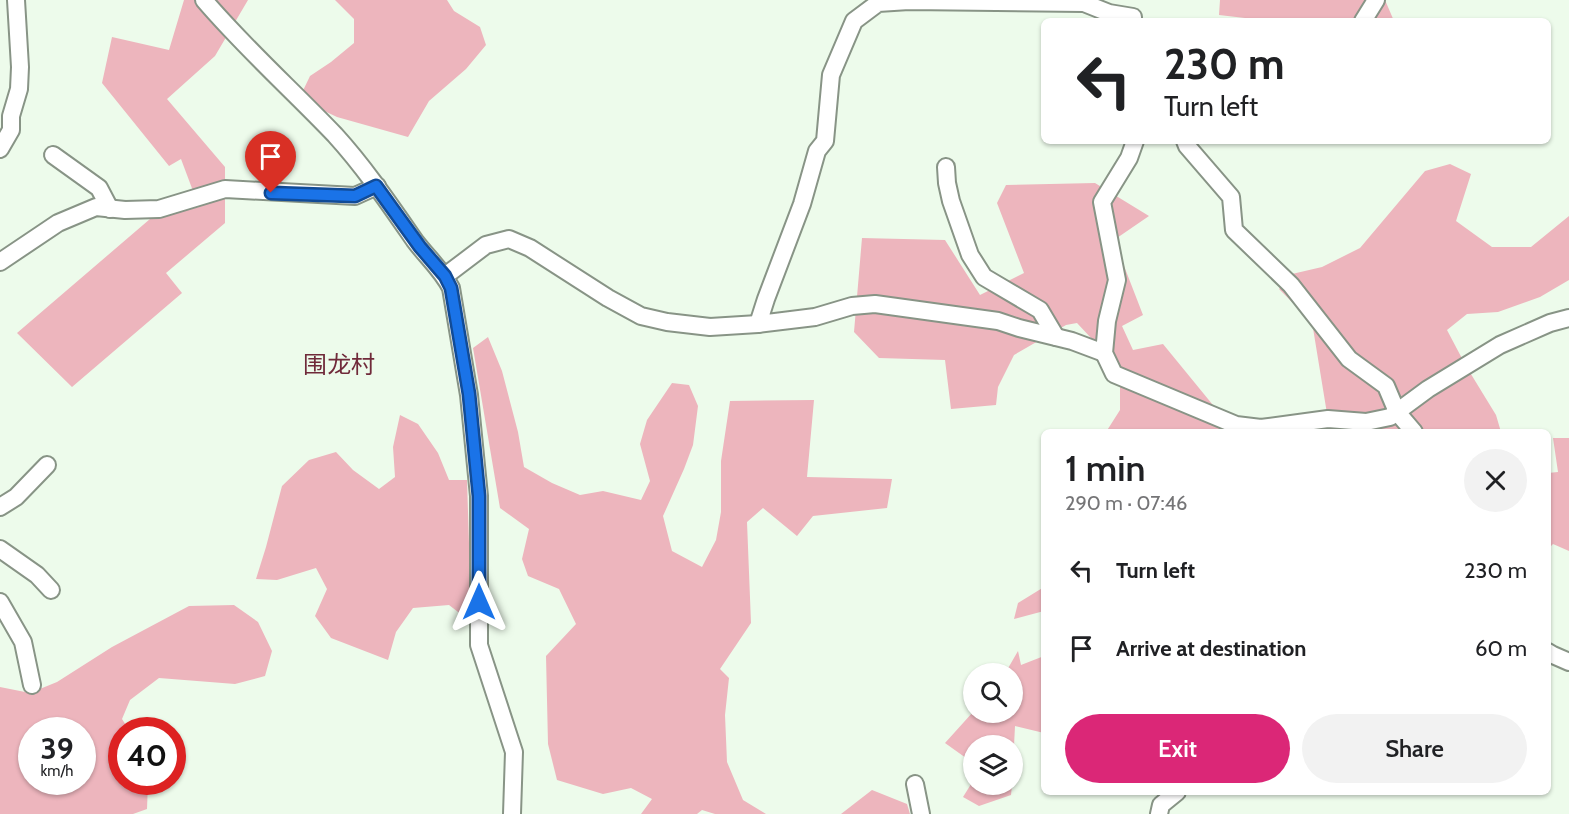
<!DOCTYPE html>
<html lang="en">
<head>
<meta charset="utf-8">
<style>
	:root { --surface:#fff; --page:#f2f2f2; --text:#202124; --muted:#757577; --accent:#db2777 }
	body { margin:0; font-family:Cabin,"Noto Sans SC",sans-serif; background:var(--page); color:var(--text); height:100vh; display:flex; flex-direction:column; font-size:22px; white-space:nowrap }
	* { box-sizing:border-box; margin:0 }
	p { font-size:20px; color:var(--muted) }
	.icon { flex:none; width:33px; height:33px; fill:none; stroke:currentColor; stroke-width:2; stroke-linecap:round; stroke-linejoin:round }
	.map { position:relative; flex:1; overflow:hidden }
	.panel { position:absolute; left:1041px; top:429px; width:510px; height:366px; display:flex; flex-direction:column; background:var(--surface); border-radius:9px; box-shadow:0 2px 4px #0004 }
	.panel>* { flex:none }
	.guide { position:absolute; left:1041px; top:18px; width:510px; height:126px; border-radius:9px; box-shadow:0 2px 4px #0004; background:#fff; color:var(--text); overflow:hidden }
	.fabs { position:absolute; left:963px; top:663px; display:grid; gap:12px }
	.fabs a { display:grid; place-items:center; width:60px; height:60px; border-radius:50%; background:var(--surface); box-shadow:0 2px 4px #0004; font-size:30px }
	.speed { position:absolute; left:18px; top:717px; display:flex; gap:12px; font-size:30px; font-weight:700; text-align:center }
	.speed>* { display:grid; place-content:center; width:78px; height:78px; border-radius:50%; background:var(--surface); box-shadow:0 2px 4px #0004; line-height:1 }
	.speed small { font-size:15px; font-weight:400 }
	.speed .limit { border:9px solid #d22; background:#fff; color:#111 }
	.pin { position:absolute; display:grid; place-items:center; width:51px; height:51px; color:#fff; margin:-62px -26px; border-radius:50% 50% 50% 0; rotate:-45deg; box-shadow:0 0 6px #0007 }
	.pin .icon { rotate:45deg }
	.me { position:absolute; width:66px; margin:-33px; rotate:0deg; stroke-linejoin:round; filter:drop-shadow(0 0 4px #0008) }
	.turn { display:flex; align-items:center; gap:21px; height:126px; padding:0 24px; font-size:27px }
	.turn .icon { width:78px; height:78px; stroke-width:2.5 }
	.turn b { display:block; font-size:42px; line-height:51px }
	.round { display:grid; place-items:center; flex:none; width:63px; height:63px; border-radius:32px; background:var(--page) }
	.overview { display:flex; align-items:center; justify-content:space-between; height:102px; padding:0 24px }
	h1 { font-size:36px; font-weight:600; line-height:45px }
	.cta { display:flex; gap:12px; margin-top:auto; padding:12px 24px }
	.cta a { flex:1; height:69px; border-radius:36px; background:var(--accent); color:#fff; font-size:24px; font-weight:600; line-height:69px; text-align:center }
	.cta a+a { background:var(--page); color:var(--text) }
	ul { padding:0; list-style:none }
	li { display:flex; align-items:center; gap:18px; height:78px; padding:0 24px }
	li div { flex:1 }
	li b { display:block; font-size:22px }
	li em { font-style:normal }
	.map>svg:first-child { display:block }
</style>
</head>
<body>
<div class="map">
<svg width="1569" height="814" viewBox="0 0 1569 814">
	<rect width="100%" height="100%" fill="#edfbeb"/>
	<!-- forest -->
	<g fill="#edb5bd" fill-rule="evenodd">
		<path d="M 184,0 L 248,0 L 215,56 L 167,99 L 225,167 L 225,223 L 166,273 L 182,293 L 72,387 L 17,333 L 150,219 L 199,207 L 181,159 L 169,166 L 102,83 L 112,37 L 169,50 Z"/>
		<path d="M 335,0 L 447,0 L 454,11 L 480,27 L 486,45 L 466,69 L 429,101 L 408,137 L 337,117 L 299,99 L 310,76 L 331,62 L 354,43 L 354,19 Z"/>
		<path d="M 1220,0 L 1385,0 L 1394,21 L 1245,21 L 1245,18 L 1219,15 Z"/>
		<path d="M 1450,164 L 1471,174 L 1456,221 L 1492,247 L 1531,247 L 1569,216 L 1569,280 L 1540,297 L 1498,312 L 1467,314 L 1447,330 L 1466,366 L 1496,415 L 1501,432 L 1330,432 L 1312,322 L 1279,289 L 1292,274 L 1322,267 L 1360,248 L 1425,171 Z"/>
		<path d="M 1095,183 L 1149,216 L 1114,240 L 1143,315 L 1122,326 L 1133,350 L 1163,344 L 1235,432 L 1106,432 L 1120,410 L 1120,369 L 1077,323 L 1066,325 L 1014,355 L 998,387 L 996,405 L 951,409 L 945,360 L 879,358 L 854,332 L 862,238 L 945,240 L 980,295 L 1024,273 L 997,203 L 1006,185 Z"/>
		<path d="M 488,337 L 502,371 L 518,432 L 524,467 L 552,483 L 580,495 L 603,491 L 641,500 L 650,481 L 640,444 L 647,420 L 672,383 L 689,385 L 698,406 L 693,445 L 684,469 L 663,516 L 672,551 L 702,567 L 716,540 L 721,512 L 721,461 L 730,401 L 814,400 L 807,477 L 892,479 L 887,508 L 813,516 L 797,536 L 763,508 L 747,522 L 751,623 L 720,669 L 729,678 L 725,715 L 727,762 L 743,800 L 766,814 L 715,814 L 702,810 L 697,814 L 641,814 L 652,799 L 631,788 L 603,794 L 557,780 L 548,744 L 546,656 L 576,624 L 559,589 L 528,576 L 522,559 L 529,529 L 500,508 L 473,348 Z"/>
		<path d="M 400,415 L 418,424 L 438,453 L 449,480 L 467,480 L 471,606 L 462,615 L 449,605 L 413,608 L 396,632 L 388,660 L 331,638 L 315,616 L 327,589 L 316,568 L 277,580 L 256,579 L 266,547 L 282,486 L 309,460 L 336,452 L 353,470 L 379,489 L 395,477 L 393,447 Z"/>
		<path d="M 1553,438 L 1569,438 L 1569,551 L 1553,544 L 1548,549 L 1548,473 L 1558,472 Z"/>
		<path d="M 1044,587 L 1044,611 L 1014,619 L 1018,603 Z"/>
		<path d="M 234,605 L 258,622 L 272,651 L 265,676 L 235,684 L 159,678 L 130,700 L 122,719 L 129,730 L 122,730 L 122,782 L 148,782 L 147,809 L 133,814 L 0,814 L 0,687 L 30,693 L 57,682 L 112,647 L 189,606 ZM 32,730 L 82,730 L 82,782 L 32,782 Z"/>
		<path d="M 1018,651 L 1021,665 L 1044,656 L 1044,733 L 1015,726 L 1013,766 L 1012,746 L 974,746 L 973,763 L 945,743 L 973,712 L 1012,712 L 1012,674 L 1007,673 L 1007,670 Z"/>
		<path d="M 973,781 L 974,784 L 1012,785 L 1011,795 L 979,806 L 963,797 Z"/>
		<path d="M 872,790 L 907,804 L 910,814 L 841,814 Z"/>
	</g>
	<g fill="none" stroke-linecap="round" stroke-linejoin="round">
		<defs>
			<g id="minor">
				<path d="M 204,0 C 245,48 292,90 335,135 C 365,168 390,205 415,241 C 427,257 442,270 451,288 L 469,395 L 479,496 L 479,645 L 514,752 L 512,814"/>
				<path d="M 1363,21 L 1376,0"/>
				<path d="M 1135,141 L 1129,158 L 1102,202 L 1117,280 L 1107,321 L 1104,353 L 1114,374 L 1236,425 L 1261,428 L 1328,419 L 1366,422 L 1390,417 L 1428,389 L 1500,345 L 1550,323 L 1569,318"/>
				<path d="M 1185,141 L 1187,146 L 1231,197 L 1234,230 L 1291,285 L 1349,359 L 1386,386 L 1397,412 L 1414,432"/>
				<path d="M 0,149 L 11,130 L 11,116 L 19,89 L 20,67 L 16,0"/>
				<path d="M 53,155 L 99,188 L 110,209"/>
				<path d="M 946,167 L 947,183 L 951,201 L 970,255 L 984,277 L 1040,310 L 1056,337"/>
				<path d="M 0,262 L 58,223 L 96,207 L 125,210 L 159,209 L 225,189 L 355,196 L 377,186"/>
				<path d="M 445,276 L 486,245 L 509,239 L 530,248 L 608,298 L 641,316 L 667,322 L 710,327 L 758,324"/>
				<path d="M 1104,353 L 1072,341 L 1019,328 L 998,321 L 875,304 L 852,306 L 815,317 L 758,324 L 766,299 L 802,204 L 817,151 L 825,141 L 831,75 L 854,21 L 878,3 L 909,1 L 1084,3 L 1109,13 L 1133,17"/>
				<path d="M 0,507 L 16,497 L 47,465"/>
				<path d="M 0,549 L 37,575 L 51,590"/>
				<path d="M 0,602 L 23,642 L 32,685"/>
				<path d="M 1548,652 L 1553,655 L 1569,662"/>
				<path d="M 915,784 L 921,814"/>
				<path d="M 1159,814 L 1161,805 L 1177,792"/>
			</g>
		</defs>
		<!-- minor casing -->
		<use href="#minor" stroke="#889486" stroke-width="20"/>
		<!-- minor -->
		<use href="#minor" stroke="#fff" stroke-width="16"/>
	</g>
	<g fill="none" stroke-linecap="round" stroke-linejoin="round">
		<defs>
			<path id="route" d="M 271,193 L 355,196 L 376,186 L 420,247 L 445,276 L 451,288 L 469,394 L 479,496 L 479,602"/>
		</defs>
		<!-- route casing -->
		<use href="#route" stroke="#114b97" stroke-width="15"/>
		<!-- route -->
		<use href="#route" stroke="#1a73e8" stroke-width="10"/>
	</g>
	<g text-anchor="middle" stroke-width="5" stroke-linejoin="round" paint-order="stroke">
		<!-- quarter labels -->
		<g font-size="24" fill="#702a3a" stroke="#edfbeb">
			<text x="339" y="373">围龙村</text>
		</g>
	</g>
</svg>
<div class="fabs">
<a><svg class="icon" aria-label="search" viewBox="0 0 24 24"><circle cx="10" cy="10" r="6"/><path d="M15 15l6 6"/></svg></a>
<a><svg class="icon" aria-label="layers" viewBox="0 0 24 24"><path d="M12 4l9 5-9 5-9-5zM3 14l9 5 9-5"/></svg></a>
</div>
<div class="speed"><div>39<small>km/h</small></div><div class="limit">40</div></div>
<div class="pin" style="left:271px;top:193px;background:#d93025"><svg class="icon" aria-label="arrive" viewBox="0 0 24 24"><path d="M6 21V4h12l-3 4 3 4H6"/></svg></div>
<svg class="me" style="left:479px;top:602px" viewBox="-20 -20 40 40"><path d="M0-17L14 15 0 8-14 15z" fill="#1a73e8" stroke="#fff" stroke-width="4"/></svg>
<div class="guide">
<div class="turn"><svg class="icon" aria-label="left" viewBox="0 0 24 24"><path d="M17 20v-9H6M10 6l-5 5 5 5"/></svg><div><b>230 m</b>Turn left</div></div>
</div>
<section class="panel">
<div class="overview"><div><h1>1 min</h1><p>290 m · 07:46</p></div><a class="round"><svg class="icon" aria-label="close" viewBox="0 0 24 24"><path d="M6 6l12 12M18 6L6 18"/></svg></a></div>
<ul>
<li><svg class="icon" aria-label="left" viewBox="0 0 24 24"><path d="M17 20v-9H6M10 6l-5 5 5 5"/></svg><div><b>Turn left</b></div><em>230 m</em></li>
<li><svg class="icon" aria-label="arrive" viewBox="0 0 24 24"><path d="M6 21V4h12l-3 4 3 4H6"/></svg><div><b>Arrive at destination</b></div><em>60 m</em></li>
</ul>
<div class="cta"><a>Exit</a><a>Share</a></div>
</section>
</div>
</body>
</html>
